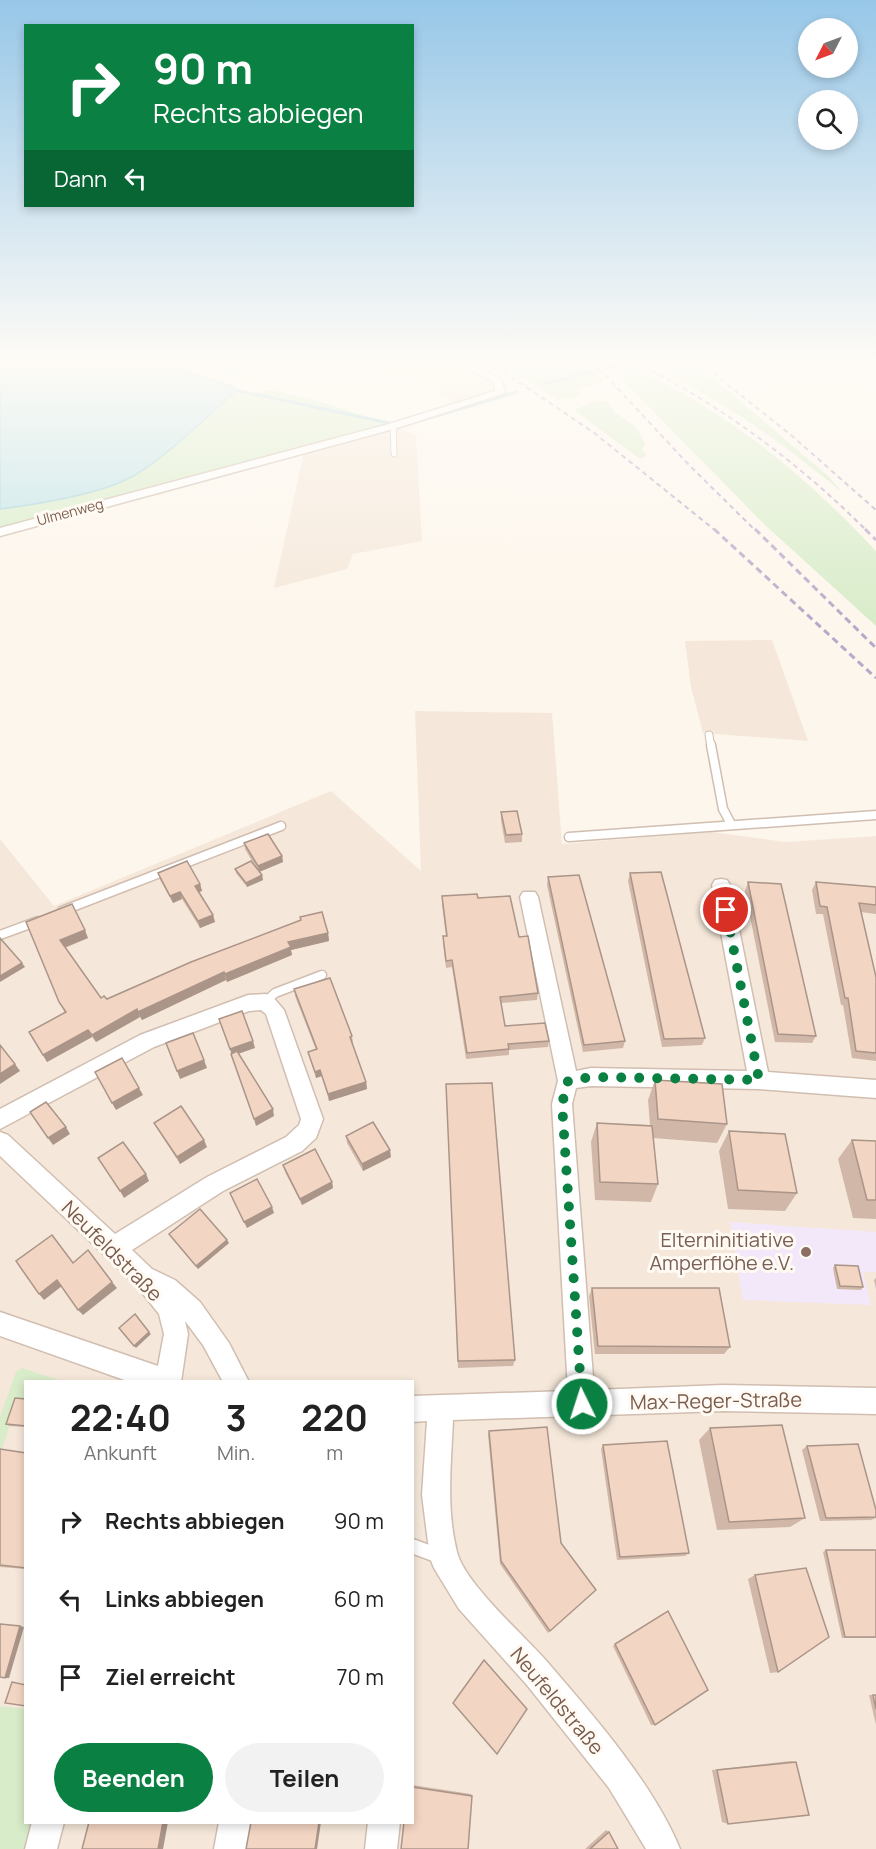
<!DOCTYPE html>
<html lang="de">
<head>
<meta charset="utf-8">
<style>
	:root { --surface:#fff; --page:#f2f2f2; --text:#222; --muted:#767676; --accent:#0b8043 }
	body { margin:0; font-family:Manrope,sans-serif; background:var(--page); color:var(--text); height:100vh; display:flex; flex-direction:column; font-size:22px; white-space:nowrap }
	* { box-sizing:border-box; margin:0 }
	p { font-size:20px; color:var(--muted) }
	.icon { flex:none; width:33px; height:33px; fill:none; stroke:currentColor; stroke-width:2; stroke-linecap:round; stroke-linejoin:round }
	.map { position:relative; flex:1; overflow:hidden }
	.details { position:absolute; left:24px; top:1380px; width:390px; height:444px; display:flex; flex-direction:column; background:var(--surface); border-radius:0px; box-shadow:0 3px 9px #0003 }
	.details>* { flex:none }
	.guide { position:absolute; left:24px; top:24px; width:390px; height:183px; border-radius:0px; box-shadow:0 3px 9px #0003; background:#0b8043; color:#fff; overflow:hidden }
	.needle { width:39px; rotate:228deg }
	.tools { position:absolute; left:798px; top:18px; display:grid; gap:12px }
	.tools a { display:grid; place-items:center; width:60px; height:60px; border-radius:50%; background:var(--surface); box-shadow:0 3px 9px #0003; font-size:30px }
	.pin { position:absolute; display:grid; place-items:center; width:51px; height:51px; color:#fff; margin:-26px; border:3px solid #fff; border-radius:50%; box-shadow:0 2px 6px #0007 }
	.me { position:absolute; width:66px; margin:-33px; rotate:356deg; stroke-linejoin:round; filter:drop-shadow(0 0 4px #0008) }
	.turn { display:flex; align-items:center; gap:21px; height:126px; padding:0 30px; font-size:27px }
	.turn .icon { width:78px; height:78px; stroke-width:2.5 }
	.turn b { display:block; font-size:42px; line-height:51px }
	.then { display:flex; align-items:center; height:57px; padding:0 30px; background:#0003; gap:12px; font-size:22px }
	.eta { display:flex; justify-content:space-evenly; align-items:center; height:102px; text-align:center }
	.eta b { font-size:36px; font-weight:700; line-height:42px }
	.action { display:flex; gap:12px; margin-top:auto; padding:12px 30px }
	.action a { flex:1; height:69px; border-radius:36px; background:var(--accent); color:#fff; font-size:24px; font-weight:700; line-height:69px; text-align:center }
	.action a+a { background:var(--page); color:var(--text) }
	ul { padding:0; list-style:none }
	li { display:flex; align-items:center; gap:18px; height:78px; padding:0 30px }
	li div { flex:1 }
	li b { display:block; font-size:22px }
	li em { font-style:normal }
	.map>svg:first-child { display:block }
</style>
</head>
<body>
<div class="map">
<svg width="876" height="1849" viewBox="0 0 876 1849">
	<rect width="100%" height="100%" fill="#fdf6ec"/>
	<!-- residential -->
	<g fill="#f5e8da" fill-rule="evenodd">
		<path d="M 342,362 L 462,362 L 483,369 L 512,384 L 500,393 L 456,406 L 431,388 Z"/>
		<path d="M 393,426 L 416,435 L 422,541 L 353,554 L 347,569 L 274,588 L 305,448 Z"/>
		<path d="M 772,640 L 808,741 L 703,733 L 691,687 L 685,641 Z"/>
		<path d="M 415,711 L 552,713 L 562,844 L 712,832 L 785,842 L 876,836 L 876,1849 L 0,1849 L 0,839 L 54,906 L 331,791 L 421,871 ZM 26,1382 L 412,1382 L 412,1822 L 26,1822 Z"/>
	</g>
	<!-- education -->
	<path fill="#f3e8fa" d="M 730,1222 L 876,1232 L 876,1272 L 863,1272 L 871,1305 L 743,1300 Z"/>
	<!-- green -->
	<g fill="#d8ecc9">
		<path d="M 188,362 L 251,362 L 245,379 Z"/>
		<path d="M 500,362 L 586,362 L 603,382 L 576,390 L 580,395 L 559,400 Z"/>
		<path d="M 605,362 C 632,362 650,375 673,388 C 750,430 816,487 876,551 L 876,626 L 764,524 Z"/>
		<path d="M 647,362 L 694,362 L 828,476 L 842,492 C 779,440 720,399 647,362 Z"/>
		<path d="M 276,391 L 328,404 L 393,426 L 0,532 L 0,509 C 38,504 102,494 135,475 C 171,453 203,420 235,392 Z"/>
		<path d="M 597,401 L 608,402 L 614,412 L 636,427 L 645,444 L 642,450 L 647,456 L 640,459 L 574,410 Z"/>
		<path d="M 22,1368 L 62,1381 L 26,1382 L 25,1401 L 18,1400 L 0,1455 L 0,1417 L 16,1372 Z"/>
		<path d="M 0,1706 L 25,1709 L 26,1822 L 32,1823 L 24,1849 L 0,1849 Z"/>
	</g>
	<!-- water -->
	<path fill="#bfe3e8" stroke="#a5d3da" stroke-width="1.5" d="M 0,362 L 158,362 L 234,387 L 235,392 C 203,420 171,453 135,475 C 103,494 38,504 0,509 Z"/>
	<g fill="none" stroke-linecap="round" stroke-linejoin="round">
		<!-- stream -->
		<g stroke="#a5d3da" stroke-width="3">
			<path d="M 543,384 L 631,362"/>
			<path d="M 235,390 L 389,423"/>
			<path d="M 402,426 L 517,392"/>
		</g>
		<defs>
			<path id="lane-far3" d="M 393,426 L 394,454"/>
			<path id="lane-far2" d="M 709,735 L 711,747"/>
			<g id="lane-far1">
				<path d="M 711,745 L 723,809 L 731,824"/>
				<path d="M 569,837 L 876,815"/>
				<path d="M 62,911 L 281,826"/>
				<path d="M 0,935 L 38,921"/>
				<path d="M 265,1002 L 275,993 L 322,975"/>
			</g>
			<path id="lane" d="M 412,1546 L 439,1556"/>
			<g id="street">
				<path d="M 452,362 L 466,362 L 501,379 L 505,393 L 397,428 L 0,536 L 0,528 L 389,424 L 495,391 L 494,382 Z"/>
				<path d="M 721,879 L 727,880 L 730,885 L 768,1072 L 876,1080 L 876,1098 L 759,1089 L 591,1086 L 576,1088 L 572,1104 L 594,1390 L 723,1385 L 876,1388 L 876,1414 L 723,1411 L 453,1420 C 451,1464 446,1509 457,1552 C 465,1584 526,1637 549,1664 C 594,1716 654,1785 680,1849 L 646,1849 L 609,1788 L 527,1685 L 459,1609 L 434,1568 L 430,1558 L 422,1495 L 427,1421 L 412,1422 L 412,1396 L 568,1391 L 552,1104 L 558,1081 L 520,897 L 523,892 L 535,892 L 538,897 L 576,1071 L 591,1068 L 747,1071 L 712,885 L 715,880 Z"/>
				<path d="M 265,994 L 272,996 L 284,1010 L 323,1119 L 316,1138 L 302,1151 L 223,1191 L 132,1250 L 152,1269 L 175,1280 L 200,1302 L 229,1343 L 249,1382 L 223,1382 L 203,1345 L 185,1321 L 188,1334 L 181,1382 L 130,1382 L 0,1336 L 0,1312 L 158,1366 L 164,1334 L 159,1314 L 136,1285 L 0,1156 L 0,1132 L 8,1135 L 115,1234 L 207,1177 L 286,1137 L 299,1125 L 301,1119 L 266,1014 L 261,1010 L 249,1011 L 154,1047 L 0,1129 L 0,1109 L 140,1035 L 248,995 Z"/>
				<path d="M 32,1822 L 64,1822 L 57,1849 L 25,1849 Z"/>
				<path d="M 219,1822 L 251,1822 L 246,1849 L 214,1849 Z"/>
				<path d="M 368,1822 L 400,1822 L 397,1849 L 365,1849 Z"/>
			</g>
		</defs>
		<!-- lane-far3 casing -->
		<use href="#lane-far3" stroke="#d1beb0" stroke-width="7"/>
		<!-- lane-far2 casing -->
		<use href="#lane-far2" stroke="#d1beb0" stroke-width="9"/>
		<!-- lane-far1 casing -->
		<use href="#lane-far1" stroke="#d1beb0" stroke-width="11"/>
		<!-- lane casing -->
		<use href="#lane" stroke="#d1beb0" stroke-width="17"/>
		<!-- street casing -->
		<use href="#street" stroke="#d1beb0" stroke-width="3"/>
		<!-- lane-far3 -->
		<use href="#lane-far3" stroke="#fff" stroke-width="5"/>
		<!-- lane-far2 -->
		<use href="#lane-far2" stroke="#fff" stroke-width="7"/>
		<!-- lane-far1 -->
		<use href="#lane-far1" stroke="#fff" stroke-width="8"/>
		<!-- lane -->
		<use href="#lane" stroke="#fff" stroke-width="14"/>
		<!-- street -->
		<use href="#street" fill="#fff" fill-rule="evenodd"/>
		<!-- rail-far1 -->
		<g stroke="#b9a8c9" stroke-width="2" stroke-dasharray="5 4" stroke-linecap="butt">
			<path d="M 489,362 L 593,432 L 716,531"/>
			<path d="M 593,362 L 689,465 L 756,531"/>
			<path d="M 635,362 C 722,406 798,462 867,531"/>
			<path d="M 699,362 L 791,435 L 876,510"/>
		</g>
		<!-- rail -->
		<g stroke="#b9a8c9" stroke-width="3" stroke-dasharray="7 4.5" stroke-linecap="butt">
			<path d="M 714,529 L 876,678"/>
			<path d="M 755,529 L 876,648"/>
			<path d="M 865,529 L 876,540"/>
		</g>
	</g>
	<!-- wall -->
	<g fill="#d1b7a8">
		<path d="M 501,812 L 522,834 L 522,842 L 505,843 L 501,820 Z"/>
		<path d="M 244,843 L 282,856 L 283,862 L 259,872 L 262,875 L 263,880 L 247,887 L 236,873 L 235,869 L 258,871 L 245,849 Z"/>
		<path d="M 158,873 L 200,884 L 202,891 L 199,892 L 213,915 L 215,922 L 200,928 L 182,899 L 173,903 L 160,880 Z"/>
		<path d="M 630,873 L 705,1038 L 702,1045 L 662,1047 L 628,881 Z"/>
		<path d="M 548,877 L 625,1041 L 623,1048 L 583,1052 L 547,885 Z"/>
		<path d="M 748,882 L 816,1036 L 812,1043 L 775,1042 L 745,891 Z"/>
		<path d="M 816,882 L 876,887 L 876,914 L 861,912 L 876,977 L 876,1061 L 852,1058 L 843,1005 L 841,1005 L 823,914 L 816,914 L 812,890 Z"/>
		<path d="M 442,896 L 478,898 L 519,937 L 538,993 L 537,1000 L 501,1003 L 505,1026 L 549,1041 L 548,1047 L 509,1050 L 509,1055 L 466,1059 L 452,967 L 446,968 L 443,943 L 443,936 L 446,936 L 442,904 Z"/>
		<path d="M 26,922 L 88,938 L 65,948 L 101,998 L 107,999 L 328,933 L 329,941 L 291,950 L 292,955 L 227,982 L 226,980 L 142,1020 L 140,1017 L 96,1042 L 92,1037 L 47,1062 L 29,1032 L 65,1013 L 59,1002 Z"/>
		<path d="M 294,989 L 352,1036 L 353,1043 L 352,1043 L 366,1082 L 367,1089 L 329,1101 L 322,1076 L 316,1078 L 308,1052 L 316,1050 L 295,996 Z"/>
		<path d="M 655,1080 L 727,1124 L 717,1143 L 653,1138 L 658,1184 L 651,1202 L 595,1200 L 591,1142 L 597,1123 L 650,1125 L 648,1100 Z"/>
		<path d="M 446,1084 L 515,1360 L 513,1366 L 458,1368 Z"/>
		<path d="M 154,1123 L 207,1147 L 180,1164 L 158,1130 Z"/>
		<path d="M 729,1131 L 797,1193 L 785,1211 L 728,1209 L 719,1151 Z"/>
		<path d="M 346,1136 L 391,1157 L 363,1171 L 347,1143 Z"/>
		<path d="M 852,1140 L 876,1141 L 876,1219 L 853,1218 L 838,1159 Z"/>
		<path d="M 283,1165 L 332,1182 L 333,1188 L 302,1205 L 285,1172 Z"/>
		<path d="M 169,1234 L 229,1243 L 198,1269 Z"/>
		<path d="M 835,1265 L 863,1287 L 861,1290 L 837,1289 L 833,1268 Z"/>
		<path d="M 876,1278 L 876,1289 L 874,1280 Z"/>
		<path d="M 592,1288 L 730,1347 L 724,1354 L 595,1354 L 589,1296 Z"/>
		<path d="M 26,1399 L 26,1427 L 9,1426 L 6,1424 Z"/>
		<path d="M 710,1428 L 805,1518 L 790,1527 L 717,1530 L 699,1440 Z"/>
		<path d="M 489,1431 L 561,1543 L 596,1590 L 548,1633 L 500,1564 L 488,1435 Z"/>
		<path d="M 603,1445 L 689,1553 L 685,1556 L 617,1560 L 601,1449 Z"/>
		<path d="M 807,1446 L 876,1510 L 876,1518 L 871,1520 L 820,1521 L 802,1450 Z"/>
		<path d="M 0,1449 L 26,1453 L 26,1569 L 0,1567 Z"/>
		<path d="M 826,1550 L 876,1550 L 876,1638 L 842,1638 L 823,1552 Z"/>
		<path d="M 755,1575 L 778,1672 L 770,1673 L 748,1579 Z"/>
		<path d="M 664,1613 L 655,1725 L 651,1725 L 613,1646 Z"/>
		<path d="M 869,1695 L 876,1695 L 876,1725 Z"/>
		<path d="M 790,1761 L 796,1762 L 728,1824 L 722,1822 L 712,1770 Z"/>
		<path d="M 412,1785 L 471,1794 L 472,1796 L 412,1822 Z"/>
		<path d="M 606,1830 L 609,1832 L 618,1849 L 585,1849 Z"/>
	</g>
	<!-- shaded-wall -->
	<g fill="#aa9588">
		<path d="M 282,856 L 283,862 L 259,872 L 258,866 Z"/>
		<path d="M 262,875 L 263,880 L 247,887 L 246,883 Z"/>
		<path d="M 200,884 L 202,891 L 197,893 L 195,886 Z"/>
		<path d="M 180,892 L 182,899 L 173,903 L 170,896 Z"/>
		<path d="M 213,915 L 215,922 L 200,928 L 198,921 Z"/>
		<path d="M 85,930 L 88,938 L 63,948 L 60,940 Z"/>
		<path d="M 328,933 L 329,941 L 291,950 L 292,955 L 227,982 L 225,974 L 288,942 Z"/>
		<path d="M 22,963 L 25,967 L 0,982 L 0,976 Z"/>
		<path d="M 224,972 L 226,980 L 142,1020 L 138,1012 Z"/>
		<path d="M 137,1009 L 140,1017 L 96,1042 L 92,1035 Z"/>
		<path d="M 88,1030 L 92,1037 L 47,1062 L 43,1055 Z"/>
		<path d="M 253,1041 L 255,1048 L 232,1056 L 230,1049 Z"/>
		<path d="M 204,1060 L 207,1068 L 180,1079 L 177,1071 Z"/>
		<path d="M 15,1064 L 20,1071 L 0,1084 L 0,1074 Z"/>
		<path d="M 320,1070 L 322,1076 L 316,1078 L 315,1072 Z"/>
		<path d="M 366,1082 L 367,1089 L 329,1101 L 328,1094 Z"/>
		<path d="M 139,1088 L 143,1095 L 116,1110 L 112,1103 Z"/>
		<path d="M 273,1109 L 274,1116 L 256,1126 L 254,1119 Z"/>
		<path d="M 66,1127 L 70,1134 L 53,1145 L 48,1138 Z"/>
		<path d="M 204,1140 L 207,1147 L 180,1164 L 177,1157 Z"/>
		<path d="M 390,1150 L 391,1157 L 363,1171 L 362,1164 Z"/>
		<path d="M 146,1174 L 149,1181 L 124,1198 L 120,1191 Z"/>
		<path d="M 332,1182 L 333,1188 L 302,1205 L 300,1199 Z"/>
		<path d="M 272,1207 L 274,1213 L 247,1228 L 244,1222 Z"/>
		<path d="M 227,1240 L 229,1243 L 198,1269 L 196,1266 Z"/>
		<path d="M 57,1280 L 62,1286 L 44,1300 L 39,1294 Z"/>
		<path d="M 112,1282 L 117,1288 L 83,1315 L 78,1310 Z"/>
		<path d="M 149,1332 L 151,1334 L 136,1348 L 134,1346 Z"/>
		<path d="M 20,1626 L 24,1627 L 9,1678 L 5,1678 Z"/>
		<path d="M 163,1822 L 168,1822 L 163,1849 L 158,1849 Z"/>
		<path d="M 319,1822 L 321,1822 L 317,1849 L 315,1849 Z"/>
	</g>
	<!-- building -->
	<g fill="#f3d5c3" stroke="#aa9588" stroke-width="1.5">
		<path d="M 517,811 L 522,834 L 506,835 L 501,812 Z"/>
		<path d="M 268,834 L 282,856 L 258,866 L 244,843 Z"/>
		<path d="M 187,861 L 200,884 L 195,886 L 213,915 L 198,921 L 180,892 L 170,896 L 158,873 Z"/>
		<path d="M 251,861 L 262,875 L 246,883 L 235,869 Z"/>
		<path d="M 661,872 L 705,1038 L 664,1039 L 630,873 Z"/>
		<path d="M 579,875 L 625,1041 L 584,1045 L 548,877 Z"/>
		<path d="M 748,882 L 781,884 L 816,1036 L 778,1034 Z"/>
		<path d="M 816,882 L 876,887 L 876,905 L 859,903 L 876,977 L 876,1053 L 856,1051 L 848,998 L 845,998 L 827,907 L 820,906 Z"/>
		<path d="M 477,894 L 478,898 L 510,896 L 519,937 L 528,936 L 538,993 L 500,997 L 505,1026 L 545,1023 L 549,1041 L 508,1044 L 509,1049 L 467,1053 L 452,960 L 446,961 L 443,936 L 447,936 L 442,896 Z"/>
		<path d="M 72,904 L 85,930 L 60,940 L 101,998 L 104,996 L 107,999 L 191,962 L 301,920 L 300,917 L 322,912 L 328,933 L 288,942 L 291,947 L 225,974 L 224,972 L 138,1012 L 137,1009 L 92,1035 L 88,1030 L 43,1055 L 29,1032 L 66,1012 L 59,1002 L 26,922 Z"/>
		<path d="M 0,938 L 22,963 L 0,976 Z"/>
		<path d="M 330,978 L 352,1036 L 350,1037 L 366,1082 L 328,1094 L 320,1070 L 315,1072 L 308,1052 L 317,1049 L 294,989 Z"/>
		<path d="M 242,1011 L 253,1041 L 230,1049 L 219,1019 Z"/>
		<path d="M 193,1033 L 204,1060 L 177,1071 L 166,1043 Z"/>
		<path d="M 0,1045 L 15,1064 L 0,1074 Z"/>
		<path d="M 237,1051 L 273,1109 L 254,1119 L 231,1054 Z"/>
		<path d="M 122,1058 L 139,1088 L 112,1103 L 95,1072 Z"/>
		<path d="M 655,1080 L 722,1084 L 727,1124 L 658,1119 Z"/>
		<path d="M 492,1083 L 515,1360 L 458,1361 L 446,1084 Z"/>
		<path d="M 46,1102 L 66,1127 L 48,1138 L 30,1112 Z"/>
		<path d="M 181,1106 L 204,1140 L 177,1157 L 154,1123 Z"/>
		<path d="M 373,1122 L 390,1150 L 362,1164 L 346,1136 Z"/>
		<path d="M 597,1123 L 652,1126 L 658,1184 L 600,1182 Z"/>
		<path d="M 729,1131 L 785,1134 L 797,1193 L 738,1190 Z"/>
		<path d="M 852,1140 L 876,1141 L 876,1200 L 867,1200 Z"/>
		<path d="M 123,1142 L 146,1174 L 120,1191 L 98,1158 Z"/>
		<path d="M 315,1149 L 332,1182 L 300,1199 L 283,1165 Z"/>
		<path d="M 257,1179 L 272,1207 L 244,1222 L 230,1193 Z"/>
		<path d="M 200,1209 L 227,1240 L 196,1266 L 169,1234 Z"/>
		<path d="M 52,1235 L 73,1263 L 88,1250 L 112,1282 L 78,1310 L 57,1280 L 39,1294 L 16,1261 Z"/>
		<path d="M 835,1265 L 858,1266 L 863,1287 L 840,1286 Z"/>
		<path d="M 592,1288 L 719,1288 L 730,1347 L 598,1346 Z"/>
		<path d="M 135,1314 L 149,1332 L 134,1346 L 119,1328 Z"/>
		<path d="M 15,1398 L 26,1399 L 26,1426 L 6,1424 Z"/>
		<path d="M 782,1425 L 805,1518 L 729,1522 L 710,1428 Z"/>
		<path d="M 547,1427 L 561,1543 L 596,1590 L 550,1631 L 501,1561 L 489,1431 Z"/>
		<path d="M 667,1441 L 689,1553 L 620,1557 L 603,1445 Z"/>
		<path d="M 858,1444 L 876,1510 L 876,1517 L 826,1518 L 807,1446 Z"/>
		<path d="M 0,1449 L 26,1453 L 26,1568 L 0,1565 Z"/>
		<path d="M 826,1550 L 876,1550 L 876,1637 L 845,1637 Z"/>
		<path d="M 806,1568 L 829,1637 L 778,1672 L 755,1575 Z"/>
		<path d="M 668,1611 L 708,1690 L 655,1725 L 615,1644 Z"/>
		<path d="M 0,1624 L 20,1626 L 5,1678 L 0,1677 Z"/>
		<path d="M 484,1660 L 527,1709 L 497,1754 L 453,1703 Z"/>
		<path d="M 12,1682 L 26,1685 L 26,1706 L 5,1703 Z"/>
		<path d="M 873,1695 L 876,1695 L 876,1709 Z"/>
		<path d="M 796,1762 L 809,1815 L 728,1824 L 717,1770 Z"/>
		<path d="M 412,1787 L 472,1796 L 468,1849 L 401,1849 L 404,1822 L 412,1822 Z"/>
		<path d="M 89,1822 L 163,1822 L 158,1849 L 82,1849 Z"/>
		<path d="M 251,1822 L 319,1822 L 315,1849 L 246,1849 Z"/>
		<path d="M 609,1832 L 618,1849 L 590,1849 Z"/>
	</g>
	<!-- sky -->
	<linearGradient id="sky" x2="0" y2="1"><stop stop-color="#97c7e8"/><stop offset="0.58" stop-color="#fefbf6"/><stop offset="1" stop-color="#fefbf6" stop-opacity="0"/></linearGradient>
	<rect width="876" height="621" fill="url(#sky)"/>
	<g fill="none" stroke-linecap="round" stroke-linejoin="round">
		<!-- route -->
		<path stroke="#0b8043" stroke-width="10" stroke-dasharray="0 18" d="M 582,1404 L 562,1104 L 568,1081 L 591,1077 L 759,1080 L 726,910"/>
	</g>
	<!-- markers -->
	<circle fill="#8d6e63" stroke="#fffaf3" stroke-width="2" cx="806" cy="1252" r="6"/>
	<g text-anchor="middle" stroke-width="6" stroke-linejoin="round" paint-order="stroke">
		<!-- far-street labels -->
		<g font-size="14" fill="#7a5c4d" stroke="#fffaf3">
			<text transform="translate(70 512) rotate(-15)" y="5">Ulmenweg</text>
		</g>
		<!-- near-education labels -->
		<g font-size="20" fill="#785e54" stroke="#fffaf3" text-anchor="end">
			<text x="794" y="1247">Elterninitiative<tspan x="794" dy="23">Amperflöhe e.V.</tspan></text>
		</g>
		<!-- near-street labels -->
		<g font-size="20" fill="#7a5c4d" stroke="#fffaf3">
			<text transform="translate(112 1251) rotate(45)" y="7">Neufeldstraße</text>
			<text transform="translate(716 1401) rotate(-1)" y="7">Max-Reger-Straße</text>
			<text transform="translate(557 1701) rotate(50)" y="7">Neufeldstraße</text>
		</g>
	</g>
</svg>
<div class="tools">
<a><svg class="needle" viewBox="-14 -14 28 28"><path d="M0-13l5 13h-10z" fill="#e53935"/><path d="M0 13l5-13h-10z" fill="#767676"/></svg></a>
<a><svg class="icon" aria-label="search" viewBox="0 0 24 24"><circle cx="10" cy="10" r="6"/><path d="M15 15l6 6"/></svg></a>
</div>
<div class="pin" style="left:726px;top:910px;background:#d93025"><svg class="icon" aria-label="arrive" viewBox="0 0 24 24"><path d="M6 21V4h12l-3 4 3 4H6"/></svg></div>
<svg class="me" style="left:582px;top:1404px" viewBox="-20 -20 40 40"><circle r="17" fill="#0b8043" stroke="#fff" stroke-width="3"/><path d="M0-11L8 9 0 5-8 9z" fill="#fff"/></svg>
<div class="guide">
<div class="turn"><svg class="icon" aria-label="right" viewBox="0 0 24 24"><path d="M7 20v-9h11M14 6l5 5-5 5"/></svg><div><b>90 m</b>Rechts abbiegen</div></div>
<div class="then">Dann<svg class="icon" aria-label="left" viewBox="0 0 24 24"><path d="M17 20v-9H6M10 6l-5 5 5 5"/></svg></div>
</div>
<section class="details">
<div class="eta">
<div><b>22:40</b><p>Ankunft</p></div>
<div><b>3</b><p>Min.</p></div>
<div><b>220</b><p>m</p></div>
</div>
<ul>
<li><svg class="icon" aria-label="right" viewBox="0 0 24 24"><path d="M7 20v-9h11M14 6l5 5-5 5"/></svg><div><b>Rechts abbiegen</b></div><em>90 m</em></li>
<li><svg class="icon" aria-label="left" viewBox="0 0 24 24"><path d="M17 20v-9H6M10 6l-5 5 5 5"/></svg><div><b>Links abbiegen</b></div><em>60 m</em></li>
<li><svg class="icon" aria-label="arrive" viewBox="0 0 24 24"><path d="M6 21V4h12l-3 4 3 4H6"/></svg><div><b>Ziel erreicht</b></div><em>70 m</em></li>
</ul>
<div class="action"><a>Beenden</a><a>Teilen</a></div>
</section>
</div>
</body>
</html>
